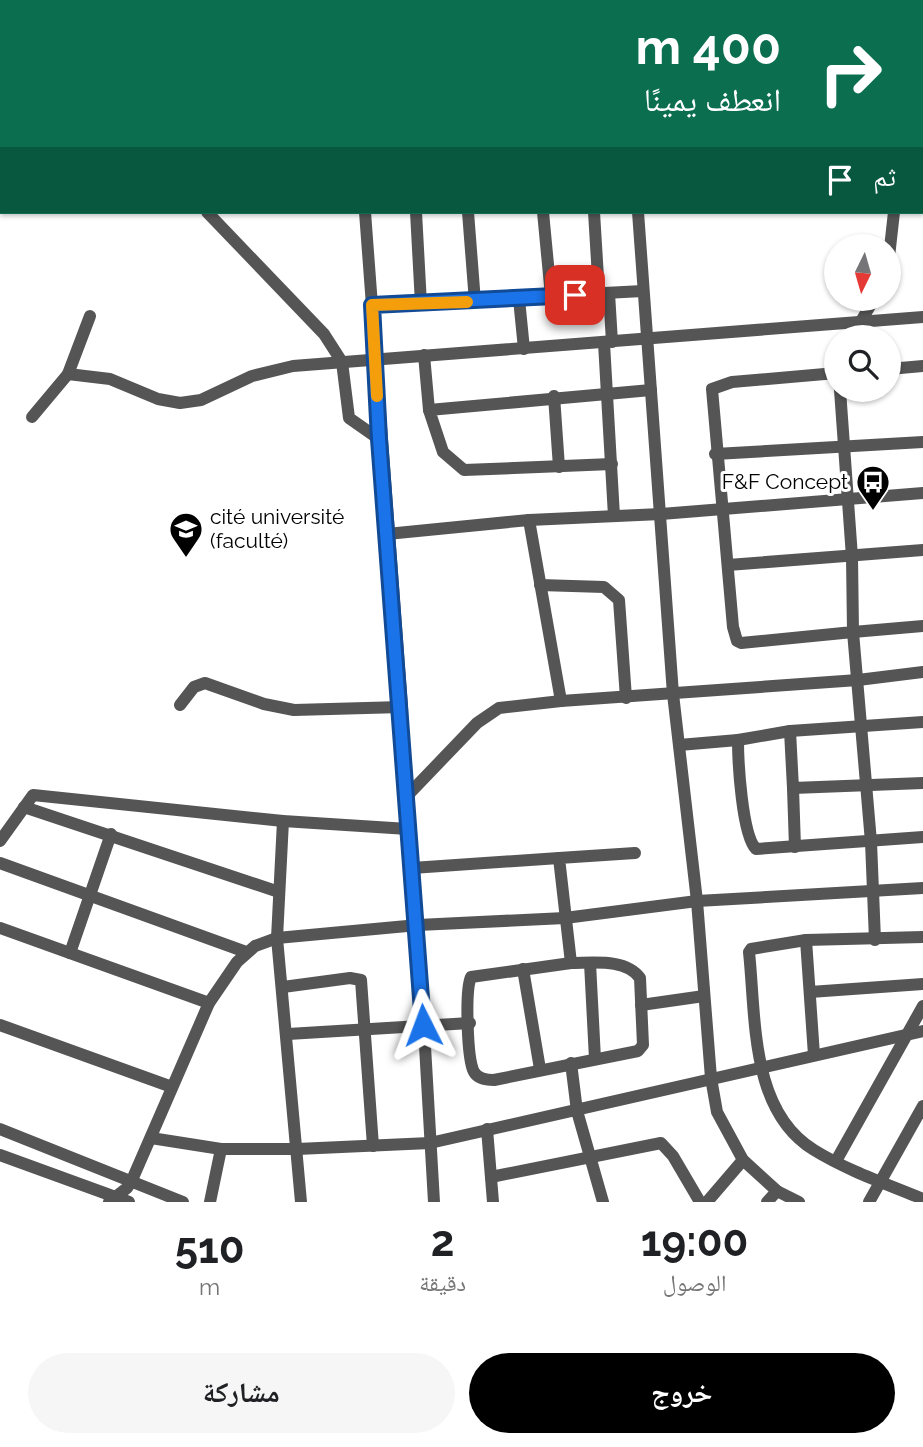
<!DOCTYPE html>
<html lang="ar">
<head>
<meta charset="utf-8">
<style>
	:root { --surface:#fff; --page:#f6f6f6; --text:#202124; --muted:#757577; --accent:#000 }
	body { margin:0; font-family:Raleway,"Noto Naskh Arabic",sans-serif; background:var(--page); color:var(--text); direction:rtl; height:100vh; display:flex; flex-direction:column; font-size:26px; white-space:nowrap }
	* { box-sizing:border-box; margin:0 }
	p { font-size:23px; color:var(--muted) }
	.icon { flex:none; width:38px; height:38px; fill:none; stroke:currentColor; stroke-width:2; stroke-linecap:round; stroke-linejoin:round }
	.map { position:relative; height:1202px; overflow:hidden; direction:ltr }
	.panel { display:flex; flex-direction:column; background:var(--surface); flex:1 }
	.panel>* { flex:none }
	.top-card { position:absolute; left:0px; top:0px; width:924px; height:214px; box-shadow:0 2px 5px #0004; direction:rtl; background:#0b6e4f; color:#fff; overflow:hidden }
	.needle { width:46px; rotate:185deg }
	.fabs { position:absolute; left:824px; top:234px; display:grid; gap:14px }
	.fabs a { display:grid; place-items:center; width:77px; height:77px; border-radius:50%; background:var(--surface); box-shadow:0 2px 5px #0004; font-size:35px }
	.pin { position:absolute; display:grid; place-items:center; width:60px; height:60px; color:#fff; margin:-30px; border-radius:14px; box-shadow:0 4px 10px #0006 }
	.me { position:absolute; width:77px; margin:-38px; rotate:357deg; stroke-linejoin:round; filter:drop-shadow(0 0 5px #0008) }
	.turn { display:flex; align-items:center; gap:24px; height:147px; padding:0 28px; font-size:32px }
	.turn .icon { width:91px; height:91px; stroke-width:2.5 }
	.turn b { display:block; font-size:49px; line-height:60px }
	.then { display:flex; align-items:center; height:66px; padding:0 28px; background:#0003; gap:14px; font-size:26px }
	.eta { display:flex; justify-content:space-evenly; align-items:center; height:119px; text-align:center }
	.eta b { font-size:42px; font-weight:700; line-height:49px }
	.button { display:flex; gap:14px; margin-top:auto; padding:14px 28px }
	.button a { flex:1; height:80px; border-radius:42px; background:var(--accent); color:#fff; font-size:28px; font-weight:700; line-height:80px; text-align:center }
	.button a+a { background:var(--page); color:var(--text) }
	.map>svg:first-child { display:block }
</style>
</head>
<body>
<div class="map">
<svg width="923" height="1202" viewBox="0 0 923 1202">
	<rect width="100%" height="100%" fill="#fff"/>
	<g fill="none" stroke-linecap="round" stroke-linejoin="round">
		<!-- minor -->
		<g stroke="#555" stroke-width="12">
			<path d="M 30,0 L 31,2"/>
			<path d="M 121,0 L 121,2"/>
			<path d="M 215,0 L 215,2"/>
			<path d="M 296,0 L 296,2"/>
			<path d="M 351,0 L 351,2"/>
			<path d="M 402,0 L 402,2"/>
			<path d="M 461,0 L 464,2"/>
			<path d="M 562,0 L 564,2"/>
			<path d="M 646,0 L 646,2"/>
			<path d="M 580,2 L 581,0"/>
			<path d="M 699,2 L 701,0"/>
			<path d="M 922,161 L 923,161"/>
			<path d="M 0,182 L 2,181"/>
			<path d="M 207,212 L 324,334 L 342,362 L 349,418 L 379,439"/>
			<path d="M 365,212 L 402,707 L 405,798 L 418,925 L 434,1202"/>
			<path d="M 416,212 L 421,304"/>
			<path d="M 468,212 L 475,302"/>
			<path d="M 543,212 L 551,296"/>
			<path d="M 594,212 L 599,294"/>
			<path d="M 638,212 L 673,694 L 697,901 L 711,1078 L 717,1112 L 743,1160 L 777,1191 L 799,1202"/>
			<path d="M 889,257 L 894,212"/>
			<path d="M 609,293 L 612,342"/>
			<path d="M 519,299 L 524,349"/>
			<path d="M 372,305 L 643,291"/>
			<path d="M 860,323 L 874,299"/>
			<path d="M 604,343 L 614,516"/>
			<path d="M 424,355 L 429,410"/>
			<path d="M 889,369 L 923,366"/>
			<path d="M 836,373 L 732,382 L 712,389 L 733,627 L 737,641 L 741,643 L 853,632 L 852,557 L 840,390"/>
			<path d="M 68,374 L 110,379 L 158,399 L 180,403 L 201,400 L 252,376 L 293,366 L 923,317"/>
			<path d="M 554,396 L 559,467"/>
			<path d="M 32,417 L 68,374 L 90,316"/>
			<path d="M 715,454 L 923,442"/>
			<path d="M 612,464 L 464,470 L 443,452 L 429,410 L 651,390"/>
			<path d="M 529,520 L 561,701"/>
			<path d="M 387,534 L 529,520 L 661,514 L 923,493"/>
			<path d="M 728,565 L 923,550"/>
			<path d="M 540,585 L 604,587 L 619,600 L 626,698"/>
			<path d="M 180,705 L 194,687 L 205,683 L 264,704 L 294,710 L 402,707"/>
			<path d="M 923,722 L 790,731 L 738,740 C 738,762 742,835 756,849 L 923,837"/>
			<path d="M 790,731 L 793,788 L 923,783"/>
			<path d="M 679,745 L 738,740"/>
			<path d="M 793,788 L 795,847"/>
			<path d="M 405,798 L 477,723 L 499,708 L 561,701 L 858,680 L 923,672"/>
			<path d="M 24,807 L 279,892"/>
			<path d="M 283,821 L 277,938 L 301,1202"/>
			<path d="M 0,841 L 33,795 L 283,821 L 408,829"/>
			<path d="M 0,863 L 246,952"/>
			<path d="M 412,868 L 559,858"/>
			<path d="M 0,928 L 209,1003"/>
			<path d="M 923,937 L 806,940 L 751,949 L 749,952 C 756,1018 750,1111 814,1150 C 848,1171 887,1184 923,1199"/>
			<path d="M 806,940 L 814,1055"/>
			<path d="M 875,940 L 871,842 L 853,632 L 923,626"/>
			<path d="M 70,953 L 111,834"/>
			<path d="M 571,963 C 592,963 626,958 640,978 L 643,1045 L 638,1051 L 494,1080 C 487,1080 478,1079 474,1072 C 467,1059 465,990 471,977 Z"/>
			<path d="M 571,963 L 559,858 L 635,853"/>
			<path d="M 590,963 L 595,1059"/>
			<path d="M 523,969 L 540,1069"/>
			<path d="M 283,987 L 350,978 L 361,980 L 373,1146"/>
			<path d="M 810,992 L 923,984"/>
			<path d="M 641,1005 L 704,996"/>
			<path d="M 0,1025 L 172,1087"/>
			<path d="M 288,1034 L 470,1023"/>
			<path d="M 571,1063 L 577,1111 L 603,1202"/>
			<path d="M 0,1129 L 183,1202"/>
			<path d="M 487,1129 L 493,1202"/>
			<path d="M 151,1138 L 221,1149 L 297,1149 L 430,1143 L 923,1031"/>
			<path d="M 0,1155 L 129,1202"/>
			<path d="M 836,1161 L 923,1006"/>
			<path d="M 491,1177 L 661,1143 L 673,1156 L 700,1202"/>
			<path d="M 109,1202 L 127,1188 L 132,1180 L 209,1003 L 237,962 L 255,946 L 277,938 L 418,925 L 565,918 L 697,901 L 923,888"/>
			<path d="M 210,1202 L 221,1149"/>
			<path d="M 707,1202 L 743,1160"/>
			<path d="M 767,1202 L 777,1191"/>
			<path d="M 869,1202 L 923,1106"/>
		</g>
	</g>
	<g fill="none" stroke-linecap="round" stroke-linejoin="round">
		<defs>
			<path id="route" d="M 423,1025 L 379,439 L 372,305 L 575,295"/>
		</defs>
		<!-- route casing -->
		<use href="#route" stroke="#114b97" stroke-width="18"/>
		<!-- route -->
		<use href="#route" stroke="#1a73e8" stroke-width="12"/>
		<!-- slow -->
		<path stroke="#f59e0b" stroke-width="12" d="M 377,396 L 372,305 L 467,302"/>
	</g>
	<!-- icons -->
	<defs>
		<symbol id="bus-pin" viewBox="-11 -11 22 30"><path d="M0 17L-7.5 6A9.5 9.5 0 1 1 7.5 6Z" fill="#000" stroke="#fff"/><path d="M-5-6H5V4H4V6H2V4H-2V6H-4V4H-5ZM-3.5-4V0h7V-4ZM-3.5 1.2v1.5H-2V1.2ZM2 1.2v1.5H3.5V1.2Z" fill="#fff"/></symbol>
		<symbol id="university-pin" viewBox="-11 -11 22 30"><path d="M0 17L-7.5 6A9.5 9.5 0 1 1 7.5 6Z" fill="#000" stroke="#fff"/><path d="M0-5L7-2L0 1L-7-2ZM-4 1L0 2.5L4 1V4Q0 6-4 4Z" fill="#fff"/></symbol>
	</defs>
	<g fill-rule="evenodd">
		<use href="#bus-pin" x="854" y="463" width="38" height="52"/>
		<use href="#university-pin" x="167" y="510" width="38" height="52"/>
	</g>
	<g text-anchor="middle" stroke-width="6" stroke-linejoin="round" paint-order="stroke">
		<!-- poi labels -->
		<g font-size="21" fill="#000" stroke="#fff" text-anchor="end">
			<text x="848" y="489">F&amp;F Concept</text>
			<text x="210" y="524" text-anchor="start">cité université<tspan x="210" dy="24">(faculté)</tspan></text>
		</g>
	</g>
</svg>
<div class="fabs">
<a><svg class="needle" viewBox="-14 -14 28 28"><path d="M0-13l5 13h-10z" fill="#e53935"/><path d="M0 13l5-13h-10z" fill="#757577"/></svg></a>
<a><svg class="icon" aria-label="search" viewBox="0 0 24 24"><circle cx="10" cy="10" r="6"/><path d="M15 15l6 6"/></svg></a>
</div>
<div class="pin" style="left:575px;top:295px;background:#d93025"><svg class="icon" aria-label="arrive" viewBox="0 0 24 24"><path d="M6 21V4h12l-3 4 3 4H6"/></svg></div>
<svg class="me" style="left:423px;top:1025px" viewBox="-20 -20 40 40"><path d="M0-17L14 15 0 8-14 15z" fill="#1a73e8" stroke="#fff" stroke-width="4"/></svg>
<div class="top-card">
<div class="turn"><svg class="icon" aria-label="right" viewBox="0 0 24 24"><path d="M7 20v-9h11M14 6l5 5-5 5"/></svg><div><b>400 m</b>انعطف يمينًا</div></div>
<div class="then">ثم<svg class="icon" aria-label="arrive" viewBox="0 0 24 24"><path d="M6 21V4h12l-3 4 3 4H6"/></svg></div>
</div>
</div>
<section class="panel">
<div class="eta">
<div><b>19:00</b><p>الوصول</p></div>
<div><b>2</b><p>دقيقة</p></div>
<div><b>510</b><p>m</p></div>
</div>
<div class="button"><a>خروج</a><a>مشاركة</a></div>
</section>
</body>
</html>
